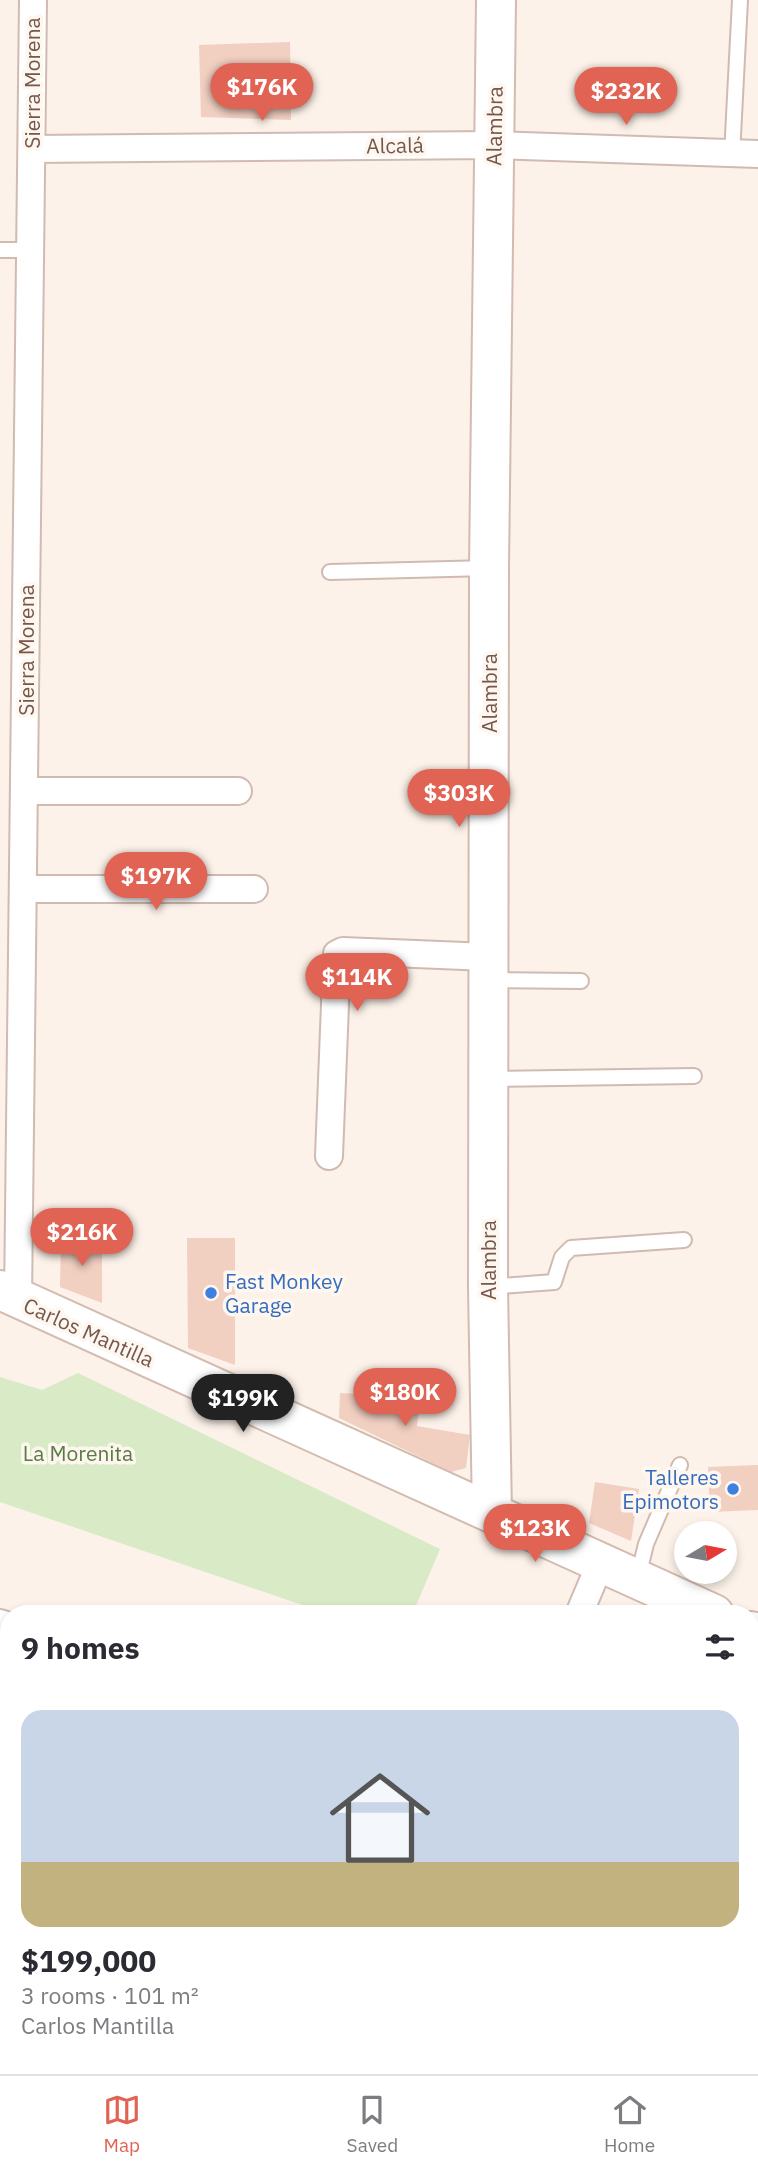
<!DOCTYPE html>
<html lang="en">
<head>
<meta charset="utf-8">
<style>
  :root { --surface:#fff; --page:#f7f7f7; --text:#2b2b33; --muted:#7c7c81; --line:#e1e1e2; --accent:#e16353 }
  body { margin:0; font-family:"IBM Plex Sans",sans-serif; background:var(--page); color:var(--text); height:100vh; display:flex; flex-direction:column; font-size:26px; white-space:nowrap }
  * { box-sizing:border-box; margin:0 }
  p { font-size:23px; color:var(--muted) }
  .icon { flex:none; width:38px; height:38px; fill:none; stroke:currentColor; stroke-width:2; stroke-linecap:round; stroke-linejoin:round }
  .map { position:relative; flex:1; overflow:hidden }
  .drawer { position:absolute; left:0px; top:1605px; width:760px; height:471px; display:flex; flex-direction:column; background:var(--surface); border-radius:28px 28px 0 0; box-shadow:0 4px 10px #0003 }
  .drawer>* { flex:none }
  .needle { width:46px; rotate:80deg }
  .buttons { position:absolute; left:674px; top:1521px; display:grid; gap:14px }
  .buttons a { display:grid; place-items:center; width:63px; height:63px; border-radius:50%; background:var(--surface); box-shadow:0 4px 10px #0003; font-size:35px }
  .price { position:absolute; translate:-50% -60px; padding:0 16px; border-radius:24px; background:var(--accent); color:#fff; font-size:23px; line-height:46px; filter:drop-shadow(0 2px 4px #0008) }
  .price::after { content:''; position:absolute; left:50%; top:42px; width:21px; height:16px; margin-left:-10px; background:inherit; clip-path:polygon(0 0,100% 0,50% 100%) }
  .price.selected { background:#222; color:#fff }
  ul { padding:0; list-style:none }
  li { display:grid; align-content:center; gap:14px; height:371px; padding:0 21px }
  li span { display:grid; place-items:center; height:217px; border-radius:21px; color:#555 }
  li>.icon { margin-inline-start:auto }
  span .icon { width:126px; height:126px; fill:#fffc; stroke-width:1 }
  li b { font-size:30px }
  h2 { display:flex; justify-content:space-between; align-items:center; height:84px; padding:0 21px; font-size:30px }
  .dock { display:flex; justify-content:space-around; align-items:center; height:98px; border-top:2px solid var(--line); background:var(--surface); font-size:19px; color:var(--muted) }
  .dock a { display:grid; justify-items:center; gap:4px }
  .dock .selected { color:var(--accent) }
  .map>svg:first-child { display:block }
  .residential { fill:#f3e4d7 }
  .green { fill:#d9eac7 }
  .building { fill:#f1cfc1 }
  .lines { fill:none; stroke-linecap:round; stroke-linejoin:round }
  .lane-casing { stroke:#d0bbb1; stroke-width:18 }
  .street-casing { stroke:#d0bbb1; stroke-width:30 }
  .secondary-casing { stroke:#d3bbaf; stroke-width:42 }
  .lane { stroke:#fff; stroke-width:14 }
  .street { stroke:#fff; stroke-width:26 }
  .secondary { stroke:#fff; stroke-width:38 }
  .shop-dot { fill:#3f7fe0; stroke:#fef7ef; stroke-width:2.5 }
  .labels { text-anchor:middle; dominant-baseline:central; stroke-width:7; stroke-linejoin:round; paint-order:stroke }
  .street-label { font-size:21px; fill:#76574d; stroke:#fef7ef }
  .shop-label { font-size:21px; fill:#366cbe; stroke:#fef7ef; text-anchor:start }
  .park-label { font-size:21px; fill:#5b7b45; stroke:#fef7ef }
</style>
</head>
<body>
<div class="map">
<svg width="758" height="2074" viewBox="0 0 758 2074">
  <rect width="100%" height="100%" fill="#fcf2e9"/>
  <path class="residential" d="M751,1683l7,3v283l-7,-6z"/>
  <path class="green" d="M78,1373l362,176 -27,64h-87l-326,-111v-125l42,13z"/>
  <path class="building" d="M290,42l1,78 -90,-3 -2,-72z
    M187,1238h48v127l-47,-17z
    M61,1240l41,1v62l-42,-16z
    M340,1393l81,4 -4,29 53,9 -4,33 -15,4 -112,-54z
    M758,1465v45l-48,2 -2,-45z
    M595,1482l44,7 -8,52 -42,-18z"/>
  <g class="lines">
    <g class="lane-casing">
      <path id="lane" d="M732,155l8,-155
        M0,250h29
        M330,572l159,-4
        M491,980l90,1
        M489,1079l205,-3
        M488,1287l66,-5 8,-25 9,-9 113,-8
        M638,1577l8,-33 34,-79
        M0,1773l9,3
        M0,2051l8,3"/>
    </g>
    <g class="street-casing">
      <path id="street" d="M32,149l461,-4 265,9
        M25,791h213
        M25,889h229
        M329,1156l8,-202 6,-3 145,6
        M18,1300l15,-1300
        M579,1614l22,-52
        M0,1623l9,3
        M751,1747l7,4
        M751,1926l7,3
        M692,2067l16,7
        M386,2074l3,-7"/>
    </g>
    <g class="secondary-casing">
      <path id="secondary" d="M0,1290l714,324
        M492,1513l-4,-226 1,-719 7,-568
        M751,1631l7,4"/>
    </g>
    <use href="#lane" class="lane"/>
    <use href="#street" class="street"/>
    <use href="#secondary" class="secondary"/>
  </g>
  <g class="shop-dot">
    <circle cx="211" cy="1293" r="7"/>
    <circle cx="733" cy="1489" r="7"/>
  </g>
  <g class="labels">
    <g class="street-label">
      <text transform="translate(32 83) rotate(-90)">Sierra Morena</text>
      <text transform="translate(494 126) rotate(-89)">Alambra</text>
      <text transform="translate(395 145) rotate(-1)">Alcalá</text>
      <text transform="translate(26 650) rotate(-90)">Sierra Morena</text>
      <text transform="translate(489 693) rotate(-90)">Alambra</text>
      <text transform="translate(488 1260) rotate(-90)">Alambra</text>
      <text transform="translate(89 1332) rotate(24)">Carlos Mantilla</text>
    </g>
    <g class="shop-label">
      <text x="225" y="1281">Fast Monkey<tspan x="225" dy="24">Garage</tspan></text>
      <text x="719" y="1477" text-anchor="end">Talleres<tspan x="719" dy="24">Epimotors</tspan></text>
    </g>
    <g class="park-label">
      <text x="78" y="1453">La Morenita</text>
    </g>
  </g>
</svg>
<div class="buttons">
<a><svg class="needle" viewBox="-14 -14 28 28"><path d="M0-13l5 13h-10z" fill="#e53935"/><path d="M0 13l5-13h-10z" fill="#7c7c81"/></svg></a>
</div>
<b class="price" style="left:262px;top:123px">$176K</b>
<b class="price" style="left:626px;top:127px">$232K</b>
<b class="price" style="left:459px;top:829px">$303K</b>
<b class="price" style="left:156px;top:912px">$197K</b>
<b class="price" style="left:357px;top:1013px">$114K</b>
<b class="price" style="left:82px;top:1268px">$216K</b>
<b class="price" style="left:405px;top:1428px">$180K</b>
<b class="price selected" style="left:243px;top:1434px">$199K</b>
<b class="price" style="left:535px;top:1564px">$123K</b>
<section class="drawer">
<h2>9 homes<svg class="icon" aria-label="filters" viewBox="0 0 24 24"><path d="M4 7h16M4 17h16"/><circle cx="9" cy="7" r="2"/><circle cx="15" cy="17" r="2"/></svg></h2>
<ul>
<li><span style="background:linear-gradient(#c9d6e8 70%,#c2b280 0)"><svg class="icon" aria-label="home" viewBox="0 0 24 24"><path d="M3 11l9-7 9 7M6 9v11h12V9"/></svg></span><div><b>$199,000</b><p>3 rooms · 101 m²</p><p>Carlos Mantilla</p></div></li>
</ul>
</section>
</div>
<nav class="dock">
<a class="selected"><svg class="icon" aria-label="map" viewBox="0 0 24 24"><path d="M3 6l6-2 6 2 6-2v14l-6 2-6-2-6 2zM9 4v14M15 6v14"/></svg>Map</a>
<a><svg class="icon" aria-label="saved" viewBox="0 0 24 24"><path d="M7 4h10v16l-5-4-5 4z"/></svg>Saved</a>
<a><svg class="icon" aria-label="home" viewBox="0 0 24 24"><path d="M3 11l9-7 9 7M6 9v11h12V9"/></svg>Home</a>
</nav>
</body>
</html>
